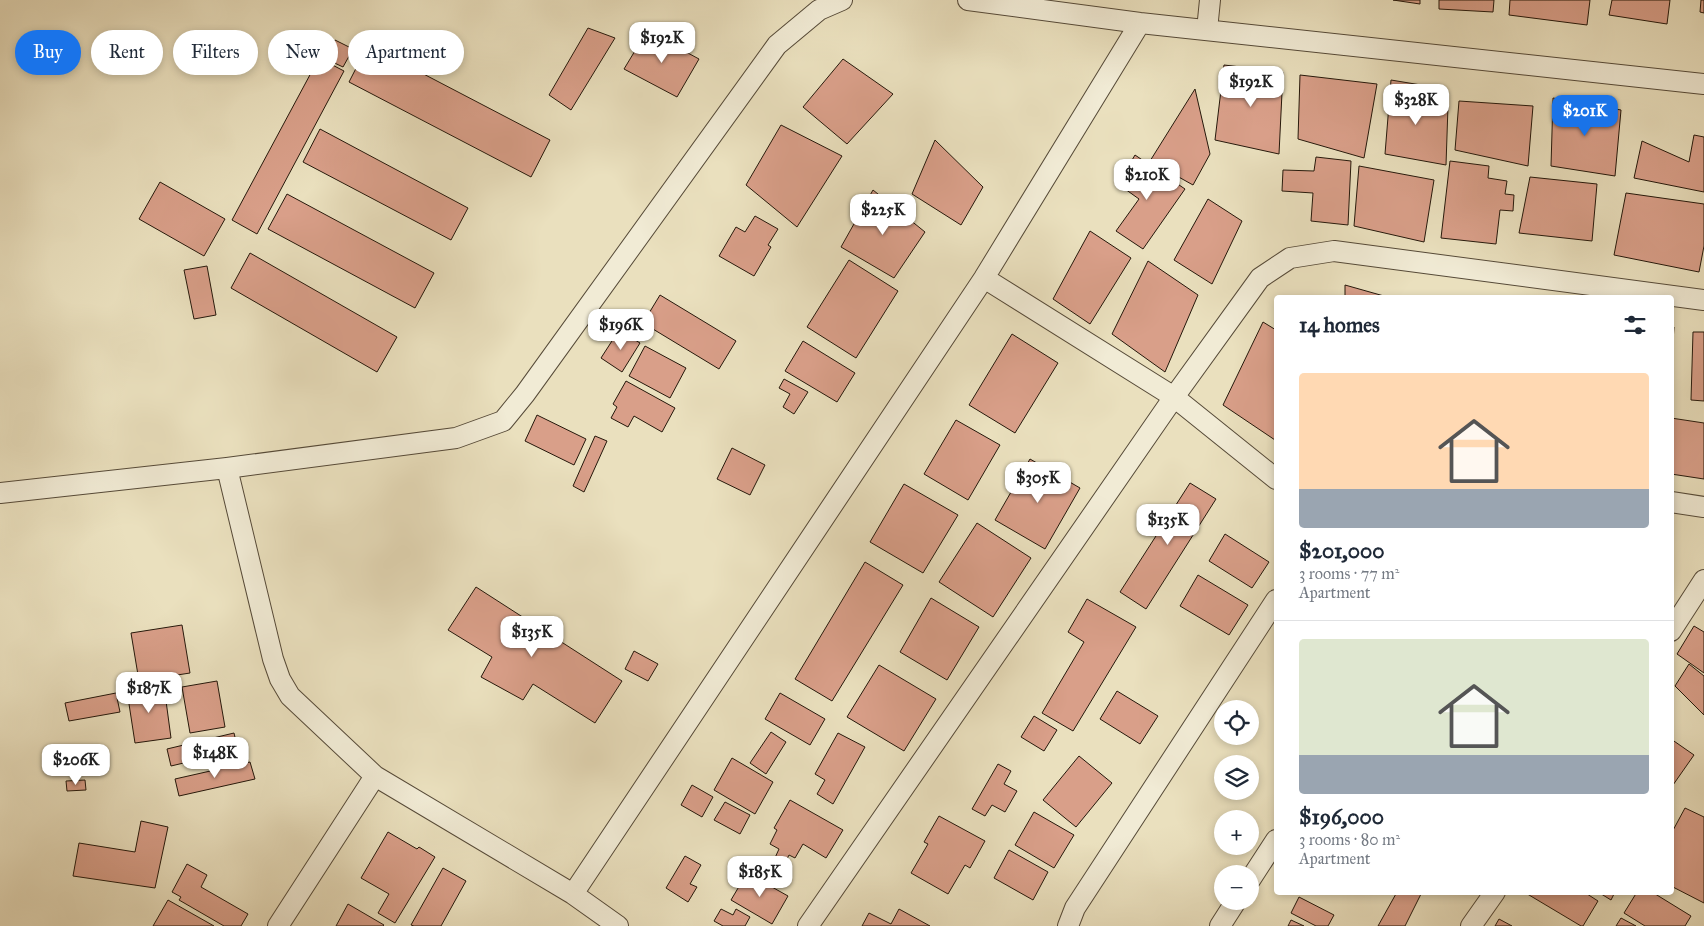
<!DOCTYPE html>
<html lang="en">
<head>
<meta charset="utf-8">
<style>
  :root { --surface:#fff; --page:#f6f6f7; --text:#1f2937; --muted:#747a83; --line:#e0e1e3; --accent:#1a73e8 }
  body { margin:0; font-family:"IM FELL Great Primer",serif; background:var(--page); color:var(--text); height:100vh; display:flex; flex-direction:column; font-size:19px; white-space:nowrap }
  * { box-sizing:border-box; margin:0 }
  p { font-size:16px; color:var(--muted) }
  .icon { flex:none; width:28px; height:28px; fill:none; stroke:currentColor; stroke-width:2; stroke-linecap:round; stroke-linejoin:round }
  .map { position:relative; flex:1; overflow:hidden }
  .details { position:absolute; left:1274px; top:295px; width:400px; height:600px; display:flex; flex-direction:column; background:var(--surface); border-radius:5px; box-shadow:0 2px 8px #0003 }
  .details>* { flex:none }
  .top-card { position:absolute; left:15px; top:30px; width:475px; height:45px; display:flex; gap:10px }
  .tools { position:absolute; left:1214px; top:700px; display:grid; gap:10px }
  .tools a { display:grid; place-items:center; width:45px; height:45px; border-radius:50%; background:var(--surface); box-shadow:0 2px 8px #0003; font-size:25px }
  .price { position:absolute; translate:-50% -42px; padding:0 11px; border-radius:10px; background:#fff; color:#222; font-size:16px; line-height:32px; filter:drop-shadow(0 1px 2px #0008) }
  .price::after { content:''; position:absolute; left:50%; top:30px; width:15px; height:11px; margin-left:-8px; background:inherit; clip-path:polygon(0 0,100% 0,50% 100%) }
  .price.current { background:var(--accent); color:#fff }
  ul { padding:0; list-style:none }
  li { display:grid; align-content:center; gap:10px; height:265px; padding:0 25px }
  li+li { border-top:1px solid var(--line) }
  li span { display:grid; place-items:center; height:155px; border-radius:5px; color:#555 }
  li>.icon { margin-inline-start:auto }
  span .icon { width:90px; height:90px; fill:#fffc; stroke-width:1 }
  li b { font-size:21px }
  h2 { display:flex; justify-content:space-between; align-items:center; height:60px; padding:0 25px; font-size:21px }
  .pill { padding:0 18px; border-radius:22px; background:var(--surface); box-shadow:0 2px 8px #0003; font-size:18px; line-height:45px }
  .pill.current { background:var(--accent); color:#fff }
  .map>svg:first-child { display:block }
  .building { fill:#d99f89; stroke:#25180b }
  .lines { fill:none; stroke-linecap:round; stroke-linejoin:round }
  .street-casing { stroke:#564a38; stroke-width:22 }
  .street { stroke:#f1ebd5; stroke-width:20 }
</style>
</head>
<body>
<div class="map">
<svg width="1704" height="926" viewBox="0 0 1704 926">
  <rect width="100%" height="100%" fill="#eae0be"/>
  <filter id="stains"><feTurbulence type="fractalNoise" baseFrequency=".004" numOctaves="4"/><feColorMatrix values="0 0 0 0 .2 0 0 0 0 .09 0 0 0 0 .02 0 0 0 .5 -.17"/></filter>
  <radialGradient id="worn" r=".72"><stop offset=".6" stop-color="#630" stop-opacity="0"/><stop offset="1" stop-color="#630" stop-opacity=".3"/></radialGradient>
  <path class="building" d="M1393,0h27v4z
    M1439,0h55l-1,12 -54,-3z
    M1510,0h80l-3,25 -78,-10z
    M1612,0h58l-3,24 -58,-9z
    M1701,0h3v13l-4,-1z
    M588,28l27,10 -44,72 -22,-15z
    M647,31l52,28 -22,38 -53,-28z
    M335,40l18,9 -10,18 -17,-8z
    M368,45l182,95 -19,37 -182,-95z
    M319,58l25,13 -87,163 -25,-14z
    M843,59l50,35 -46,50 -44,-37z
    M1224,65l59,7 -4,82 -64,-14z
    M1300,75l77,9 -13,74 -66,-19z
    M1391,80l30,5 2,18 25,3 -2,59 -61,-11z
    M1195,89l15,65 -17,31 -43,-24z
    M1553,98l68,12 -6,66 -64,-10z
    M1459,101l74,5 -5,60 -73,-16z
    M781,125l61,31 -45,71 -51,-42z
    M320,129l148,79 -17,32 -148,-78z
    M1694,135l10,2v55l-70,-14 8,-37 47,21z
    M935,140l48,47 -22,38 -49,-31z
    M1135,155l50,34 -42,60 -27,-18 23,-32 -21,-15z
    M1316,157l35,4 -3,64 -37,-4 2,-28 -31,-2 1,-21 31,1z
    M1450,161l39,5 -1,12 19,3 -2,13 9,1 -1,16 -13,-1 -4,34 -55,-6z
    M1359,166l75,14 -10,62 -70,-16z
    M1530,177l67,7 -5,57 -73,-8z
    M160,182l65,37 -21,37 -65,-37z
    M873,190l52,42 -31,46 -53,-31z
    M1626,193l78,11v42l-5,26 -85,-17z
    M287,194l147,79 -19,35 -147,-79z
    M1208,199l34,22 -30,63 -38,-24z
    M755,216l23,13 -10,16 3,2 -17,29 -35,-20 17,-29 9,5z
    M1090,231l41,27 -41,66 -37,-25z
    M250,253l147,84 -20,35 -146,-84z
    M849,260l49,31 -42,67 -49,-31z
    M1148,261l50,34 -33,77 -53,-38z
    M207,266l9,49 -22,4 -10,-49z
    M1345,285l46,13h-46z
    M660,295l76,46 -17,28 -76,-46z
    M1263,322l13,8v107l-1,3 -52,-35z
    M1671,326l3,1 -3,44z
    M619,330l21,13 -18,29 -21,-14z
    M1693,332h11v69l-13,-1z
    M1012,334l46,29 -43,70 -46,-28z
    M803,341l52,32 -18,29 -52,-31z
    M645,346l41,22 -16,30 -41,-22z
    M784,379l24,13 -14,22 -11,-7 7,-13 -11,-6z
    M626,381l49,27 -13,24 -28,-16 -6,11 -17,-9 6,-11 -4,-3z
    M537,415l49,24 -12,26 -49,-24z
    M1671,418l33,5v56l-33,-5z
    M956,420l44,25 -32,55 -44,-26z
    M595,436l12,5 -23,51 -11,-6z
    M732,448l33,17 -15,30 -33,-16z
    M1030,459l50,29 -35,61 -50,-29z
    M1190,483l26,16 -70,110 -26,-17z
    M904,484l54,31 -35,58 -53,-31z
    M977,523l54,35 -38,59 -54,-35z
    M1225,534l44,28 -17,26 -43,-27z
    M865,562l38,23 -71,116 -37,-22z
    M1198,575l50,30 -19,30 -49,-29z
    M476,587l146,94 -27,42 -62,-39 -10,16 -42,-23 11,-20 -44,-27z
    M931,598l48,29 -32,53 -47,-28z
    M1087,599l49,28 -63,104 -31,-18 42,-71 -16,-10z
    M182,625l8,48 -51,8 -8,-48z
    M1694,626l10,6v41l-27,-19z
    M634,651l24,13 -10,17 -23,-12z
    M1689,664l15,12v39l-29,-29z
    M879,665l57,34 -32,52 -57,-34z
    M217,681l8,46 -35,6 -8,-46z
    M164,686l7,52 -36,5 -8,-52z
    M1117,691l41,25 -18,28 -40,-25z
    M116,693l4,19 -51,9 -4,-18z
    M780,693l45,26 -15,26 -45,-26z
    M1034,716l23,14 -13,21 -23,-14z
    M771,732l15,10 -20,32 -16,-11z
    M234,733l4,17 -67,16 -4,-17z
    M838,733l27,14 -32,57 -16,-10 8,-14 -10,-6z
    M1671,739l23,16 -21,30 -2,-2z
    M1079,756l33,27 -36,44 -33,-27z
    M732,758l41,24 -18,32 -41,-24z
    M250,762l5,17 -76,17 -4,-17z
    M998,764l13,7 -7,13 13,7 -12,21 -13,-7 -7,11 -13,-7z
    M85,780l1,10 -19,1 -1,-10z
    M692,785l21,12 -11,20 -21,-12z
    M790,800l53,30 -17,28 -23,-14 -8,14 -6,-3 -5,10 -10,-5 5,-11 -9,-5 7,-14 -3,-2z
    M725,802l25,13 -10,19 -26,-14z
    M1685,808l19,9v86l-33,-17v-52z
    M1034,812l40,23 -20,33 -39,-23z
    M939,816l46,25 -15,27 -5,-3 -17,29 -37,-21 17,-29 -4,-2z
    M141,821l27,6 -13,61 -82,-12 6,-33 56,9z
    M388,832l29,17 2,-2 16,10 -40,66 -17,-10 11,-19 -28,-16z
    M1009,850l39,22 -15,28 -39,-22z
    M685,856l16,9 -11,19 7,3 -9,15 -22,-14z
    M187,864l20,11 -6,12 47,27 -7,12h-17l-45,-26 2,-3 -9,-5z
    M443,868l23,13 -25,45h-27l-3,-1z
    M747,873l41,23 -16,28 -41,-24z
    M1397,892h25l-17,34h-27z
    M1524,892h60l14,9 -15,25h-2z
    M1598,892h17l-4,8z
    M1637,892h15l39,24 -6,10h-40l-21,-13z
    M1299,897l35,18 -6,11h-12l-25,-13z
    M168,900l46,26h-61z
    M348,904l36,21 -1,1h-47z
    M721,909l12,6 3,-6 14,8 -5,9h-22l-9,-5z
    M899,909l31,17h-68l7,-13 22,11z
    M1621,918l15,8h-20z
    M1499,919l13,7h-17z
    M1291,920l13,6h-16z"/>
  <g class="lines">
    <g class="street-casing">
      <path id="street" d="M968,0l172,23 564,61
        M1207,30l3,-30
        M984,278l190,119 102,82
        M227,468l46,191 7,20 10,17 85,80 198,118 45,32
        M0,493l227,-25 229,-30 47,-17 22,-27 252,-349 42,-35 23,-10
        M1671,502l33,5
        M1671,631l33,-51
        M1250,880l26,-40
        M573,894l411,-616 156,-255
        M278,926l97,-150
        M808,926l366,-529 86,-119 30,-20 44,-7 370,49
        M1068,926l7,-18 201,-308
        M1220,926l16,-25
        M1471,926l24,-34"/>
    </g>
    <use href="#street" class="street"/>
  </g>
  <rect width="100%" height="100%" filter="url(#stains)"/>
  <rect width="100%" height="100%" fill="url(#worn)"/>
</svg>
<div class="tools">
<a><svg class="icon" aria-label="locate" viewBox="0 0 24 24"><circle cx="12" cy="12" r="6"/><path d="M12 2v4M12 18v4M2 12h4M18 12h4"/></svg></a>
<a><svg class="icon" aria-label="layers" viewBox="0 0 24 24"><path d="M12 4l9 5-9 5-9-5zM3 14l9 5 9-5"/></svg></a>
<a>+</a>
<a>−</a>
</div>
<b class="price" style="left:662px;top:64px">$192K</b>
<b class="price" style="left:1251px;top:108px">$192K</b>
<b class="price" style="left:1416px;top:126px">$328K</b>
<b class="price current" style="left:1585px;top:137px">$201K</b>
<b class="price" style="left:1147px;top:201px">$210K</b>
<b class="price" style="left:883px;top:236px">$225K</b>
<b class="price" style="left:621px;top:351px">$196K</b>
<b class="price" style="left:1038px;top:504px">$305K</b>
<b class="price" style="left:1168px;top:546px">$135K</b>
<b class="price" style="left:532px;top:658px">$135K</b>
<b class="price" style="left:149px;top:714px">$187K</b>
<b class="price" style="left:215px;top:779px">$148K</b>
<b class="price" style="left:76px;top:786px">$206K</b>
<b class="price" style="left:760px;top:898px">$185K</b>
<div class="top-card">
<a class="pill current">Buy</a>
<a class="pill">Rent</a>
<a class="pill">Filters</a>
<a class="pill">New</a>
<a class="pill">Apartment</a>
</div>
<section class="details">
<h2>14 homes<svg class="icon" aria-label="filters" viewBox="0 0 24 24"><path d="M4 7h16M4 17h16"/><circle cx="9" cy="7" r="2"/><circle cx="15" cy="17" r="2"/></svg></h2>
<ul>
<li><span style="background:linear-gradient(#ffd9b3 75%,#9aa5b1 0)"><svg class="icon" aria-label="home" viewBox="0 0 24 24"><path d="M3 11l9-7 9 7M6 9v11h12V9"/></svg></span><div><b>$201,000</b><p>3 rooms · 77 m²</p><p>Apartment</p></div></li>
<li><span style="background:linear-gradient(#dfe7d0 75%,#9aa5b1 0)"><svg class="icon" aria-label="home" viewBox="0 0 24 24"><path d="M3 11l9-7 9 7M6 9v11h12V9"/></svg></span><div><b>$196,000</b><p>3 rooms · 80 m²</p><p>Apartment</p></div></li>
</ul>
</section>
</div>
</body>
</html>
